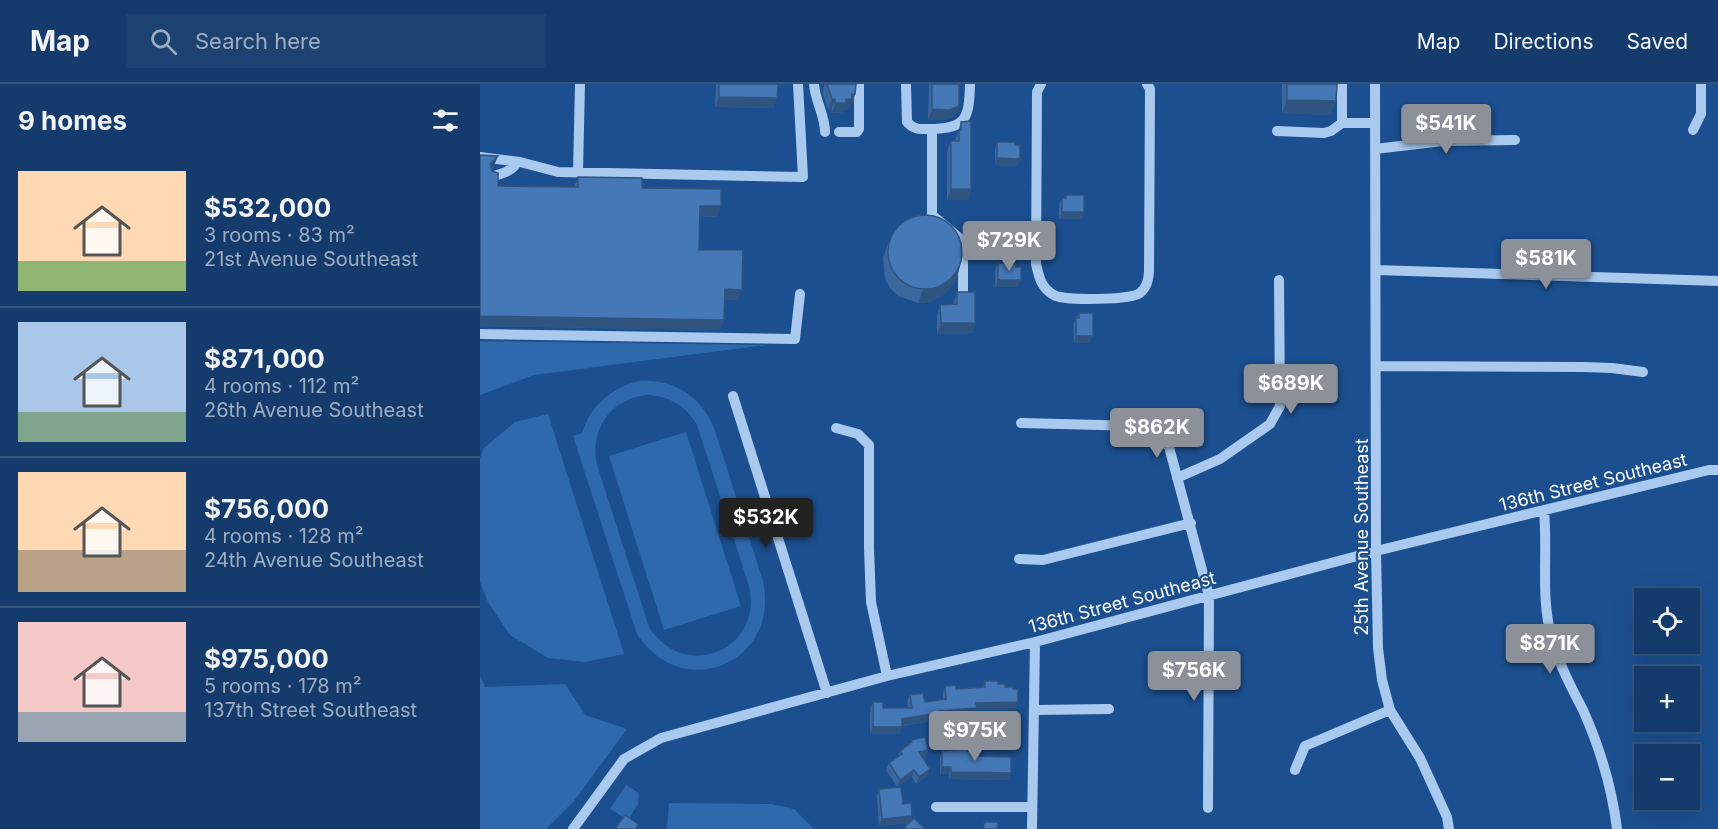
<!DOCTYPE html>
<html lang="en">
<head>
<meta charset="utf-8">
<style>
  :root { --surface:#143b6b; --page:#1d4271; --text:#f1f3f6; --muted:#9dadc1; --line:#33557e; --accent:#8c9099 }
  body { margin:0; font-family:Inter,sans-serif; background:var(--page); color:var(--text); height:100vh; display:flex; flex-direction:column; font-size:22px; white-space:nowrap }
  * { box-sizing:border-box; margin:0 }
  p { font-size:20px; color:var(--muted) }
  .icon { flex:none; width:33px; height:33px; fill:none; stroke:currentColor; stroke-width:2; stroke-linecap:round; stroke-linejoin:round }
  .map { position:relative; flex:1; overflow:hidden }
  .side { display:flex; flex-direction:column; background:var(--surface); width:480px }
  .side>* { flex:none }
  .buttons { position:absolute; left:1154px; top:504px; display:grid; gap:12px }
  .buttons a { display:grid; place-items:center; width:66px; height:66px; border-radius:0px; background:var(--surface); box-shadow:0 6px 24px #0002,0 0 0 2px var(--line); font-size:30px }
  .price { position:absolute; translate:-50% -51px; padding:0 14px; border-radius:6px; background:var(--accent); color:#fff; font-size:20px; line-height:39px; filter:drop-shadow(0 2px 3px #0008) }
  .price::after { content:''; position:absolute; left:50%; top:36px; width:18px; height:14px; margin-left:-9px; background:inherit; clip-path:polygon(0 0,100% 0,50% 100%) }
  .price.selected { background:#222; color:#fff }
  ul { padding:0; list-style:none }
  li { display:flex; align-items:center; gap:18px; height:150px; padding:0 18px }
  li+li { border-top:2px solid var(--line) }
  li span { display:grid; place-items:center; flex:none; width:168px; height:120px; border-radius:0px; color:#555 }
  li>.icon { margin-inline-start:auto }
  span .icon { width:72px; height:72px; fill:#fffc; stroke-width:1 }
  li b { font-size:26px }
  h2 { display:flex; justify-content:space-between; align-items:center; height:72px; padding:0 18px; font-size:26px }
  header { display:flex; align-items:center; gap:36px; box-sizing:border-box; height:84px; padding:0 30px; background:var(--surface); border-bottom:2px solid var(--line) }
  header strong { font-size:28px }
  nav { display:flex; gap:33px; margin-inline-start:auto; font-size:21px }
  .search { width:420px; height:54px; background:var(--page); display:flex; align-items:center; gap:15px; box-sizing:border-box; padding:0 21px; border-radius:0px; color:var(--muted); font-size:22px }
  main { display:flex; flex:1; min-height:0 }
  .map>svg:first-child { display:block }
  .green { fill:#2e69ad; fill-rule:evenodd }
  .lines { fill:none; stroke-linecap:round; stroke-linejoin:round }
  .minor { stroke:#a9c9ee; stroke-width:10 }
  .wall { fill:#3a679d }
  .shaded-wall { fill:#305480 }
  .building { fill:#4478b7; stroke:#305480; stroke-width:1.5 }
  .labels { text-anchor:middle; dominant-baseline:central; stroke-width:4.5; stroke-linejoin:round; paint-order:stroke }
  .street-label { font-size:18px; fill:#fff; stroke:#1b4f8f }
</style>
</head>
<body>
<header>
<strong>Map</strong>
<div class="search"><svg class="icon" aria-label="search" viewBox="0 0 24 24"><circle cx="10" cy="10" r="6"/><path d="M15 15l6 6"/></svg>Search here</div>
<nav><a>Map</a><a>Directions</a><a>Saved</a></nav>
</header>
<main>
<section class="side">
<h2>9 homes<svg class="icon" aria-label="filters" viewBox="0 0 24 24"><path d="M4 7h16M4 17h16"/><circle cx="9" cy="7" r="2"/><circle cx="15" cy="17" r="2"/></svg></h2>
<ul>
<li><span style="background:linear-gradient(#ffd9b3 75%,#8fb573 0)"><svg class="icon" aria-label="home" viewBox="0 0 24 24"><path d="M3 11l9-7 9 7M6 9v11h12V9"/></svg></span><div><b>$532,000</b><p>3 rooms · 83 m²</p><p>21st Avenue Southeast</p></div></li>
<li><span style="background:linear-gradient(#a9c7e8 75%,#7fa58c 0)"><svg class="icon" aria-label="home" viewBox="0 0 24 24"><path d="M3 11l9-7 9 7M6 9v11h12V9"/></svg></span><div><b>$871,000</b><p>4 rooms · 112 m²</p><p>26th Avenue Southeast</p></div></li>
<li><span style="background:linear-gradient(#ffd9b3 65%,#b9a48a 0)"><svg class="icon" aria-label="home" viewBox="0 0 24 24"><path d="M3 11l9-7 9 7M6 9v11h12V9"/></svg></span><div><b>$756,000</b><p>4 rooms · 128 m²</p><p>24th Avenue Southeast</p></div></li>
<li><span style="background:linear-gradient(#f6c9c9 75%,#9aa5b1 0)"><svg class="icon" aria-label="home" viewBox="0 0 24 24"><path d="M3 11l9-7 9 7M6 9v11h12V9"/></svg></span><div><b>$975,000</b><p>5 rooms · 178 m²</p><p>137th Street Southeast</p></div></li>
</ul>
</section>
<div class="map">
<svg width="1238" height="745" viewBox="0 0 1238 745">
  <rect width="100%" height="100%" fill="#1b4f8f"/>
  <path class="green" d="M0,257l286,4 -232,30 -54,20z
    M159,297c35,-2 62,15 75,47l49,153c18,82 -81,123 -126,53l-64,-198 9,-3c9,-28 29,-45 57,-52zM169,311c22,2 37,11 48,30l52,161c15,64 -64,97 -100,41l-52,-162c-8,-36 15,-68 52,-70z
    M68,330l76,240 -39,8 -37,-4 -38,-23 -22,-33 -8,-20v-124l4,-10 31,-26z
    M206,348l55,174 -77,24 -55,-174z
    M0,591l5,12 80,-3 20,31 42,14 -53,72 -28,28h-66z
    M146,701l13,8 -1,11 -10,16 -18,-11z
    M189,719l103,1 22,5 20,20h-147z"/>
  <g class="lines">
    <path class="minor" d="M334,0c1,17 11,31 11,48
      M426,0l1,38c7,8 13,7 22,7 38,0 40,-11 41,-45
      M561,0l-4,8 -1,172c3,13 5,24 18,31 9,6 78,5 86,-2 7,-6 8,-12 9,-21l1,-183 -3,-5
      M862,0v39
      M895,0l1,467 2,97 4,32 8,30 30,48 27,59 2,12
      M452,45v86l31,26v55
      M1213,46l8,-16v-30
      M797,47l47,2 7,-2 11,-8h33
      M359,48h18l2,-3v-45
      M895,65l68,-8 72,-1
      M0,73l40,5 38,10 245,5 -5,-93
      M98,88l2,-88
      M14,92c10,-3 18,-5 23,-14
      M896,186l342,11
      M0,250l315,5 5,-45
      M896,282l207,1 29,1 31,4
      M253,312l94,297
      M541,339l118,3 18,9 12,12 40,149 -1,212
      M356,344l22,6 11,11v103l2,54 16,74
      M697,394l43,-19 50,-35 10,-18 -1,-126
      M1064,427c4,42 -4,87 8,128 7,25 19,48 31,71 17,38 29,78 34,119
      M539,475l24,1 148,-37
      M554,626l75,-1
      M815,686l10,-24 85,-36
      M456,723h96
      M93,745l51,-70 37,-21 226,-62 148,-34 341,-91 333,-81h9
      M552,745l3,-187"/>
  </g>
  <path class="wall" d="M236,0h62l-4,24 -59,-1z
    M344,0h32l-1,10 -3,10h-2l-2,5 -5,1 -1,3h-10l-1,-3h-3l-5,-16z
    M449,0h30v22l-4,10 -9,4h-18z
    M802,0h55l-6,31 -49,-2z
    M481,38l10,67 -3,11h-21v-49l4,-10h4z
    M517,58l21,24 -23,-1v-16z
    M0,71l14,11 -2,3 6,17 76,1 4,-10 64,11 75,29 -17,-1 -1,34 39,50h-13l-5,30 -240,-4z
    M586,111l16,24h-23v-14l3,-7h3z
    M408,160l72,22 -4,14 -10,13 -17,9 -11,1 -20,-7 -8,-8 -5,-9 -2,-21z
    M518,179l20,24h-23v-17z
    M477,208l18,31 -3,10 -35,1v-19l3,-10h13z
    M599,229l11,30h-16l-1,-18z
    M505,597l13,3 7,3 11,22 -40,1 -2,5 -36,3 -1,2 -35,6 -3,8h-29v-25l3,-7 10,6h25l-1,-6 3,-7 15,7 18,-3v-6l2,-7 11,3 27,-2z
    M431,656l15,17 -4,1 6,18 -12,8 -4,-7 -15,10 -11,-17 3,-7 8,-5 3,-7 10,-7z
    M462,667h26l40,29 -59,-1v-5h-9v-16z
    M399,705l24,15 9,12 -3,7 -30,3 -2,-30z"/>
  <path class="shaded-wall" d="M372,10h3l-3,10h-2l-2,5 -5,1 -1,3h-10l3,-10 11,-4z
    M239,13l58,1 -3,10 -59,-1z
    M352,15h3l-4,11h-3z
    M807,16l49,1 -5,14 -49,-2z
    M479,22l-4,10 -9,4h-18l4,-11z
    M18,72l-4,10 -7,9 3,-11z
    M517,74l23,1 -2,7 -23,-1z
    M471,105h20l-3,11h-21z
    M220,122h21l-4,11 -21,-1z
    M582,128h22l-2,7h-23z
    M480,182l-4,14 -10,13 -17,9 -11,1 5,-13z
    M518,196h23l-3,7h-23z
    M245,205l17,1 -4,10h-17z
    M0,232l244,4 -4,10 -240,-4z
    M461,239h34l-3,10 -35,1z
    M596,252h17l-3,7h-16z
    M538,618l-2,7 -40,1 -2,5 -36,3 -1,2 -38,6 3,-7 74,-16z
    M393,643h29l-3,7h-29z
    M448,666l-2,7 -10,2 3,-7z
    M462,683h9l-2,7h-9z
    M450,685l-2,7 -12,8 3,-7z
    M434,686l-2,7 -15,10 3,-7z
    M471,688l60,1 -3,7 -59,-1z
    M432,732l-3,7 -30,3 3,-7z"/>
  <path class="building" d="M239,0h59l-1,14 -58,-1z
    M347,0h29l-1,10h-3v5h-6v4h-11v-4h-3z
    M452,0h27v22l-9,4 -18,-1z
    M807,0h50l-1,17 -49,-1z
    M491,37v68h-20v-48h8v-11h2v-8z
    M517,58h18v3h5v14l-23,-1z
    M0,71l18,1 -8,8 2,7 6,2v13l80,1v-10l64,1v10l79,1v17h-21l-1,44h44l-1,40 -17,-1 -1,31 -244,-4z
    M586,111h18v17h-22v-14h4z
    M408 168a37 37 0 1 1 74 0a37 37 0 1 1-74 0Z
    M518,179l18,1v3h5v13h-23z
    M477,208h18v31h-34l-1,-18 17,-1z
    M599,229h14v23h-17v-18h3z
    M505,597h13v3h7v3h8v2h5v13l-42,1 1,5 -38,3v2l-37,6v8h-29v-25h10v6h29l-2,-13 13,-2 2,9 21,-3 -1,-13 11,-1v4l29,-2z
    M445,653l3,13 -9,2 11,17 -11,8 -5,-7 -14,10 -11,-17 13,-9 -2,-3 12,-9 -1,-2z
    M488,664v3h6v5l37,1v16l-60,-1v-5h-9v-16z
    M421,703l2,17 8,-1 1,13 -30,3 -3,-30z
    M145,731l13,9 -2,5h-21z
    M434,734l11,11h-22z
    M504,738h14l-1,7h-13z"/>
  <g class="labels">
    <g class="street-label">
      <text transform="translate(1113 398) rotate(-14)">136th Street Southeast</text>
      <text transform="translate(881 453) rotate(-90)">25th Avenue Southeast</text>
      <text transform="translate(642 518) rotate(-15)">136th Street Southeast</text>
    </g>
  </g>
</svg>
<div class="buttons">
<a><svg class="icon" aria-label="locate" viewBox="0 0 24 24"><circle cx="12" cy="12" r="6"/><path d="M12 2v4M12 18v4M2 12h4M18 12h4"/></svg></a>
<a>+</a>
<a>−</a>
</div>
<b class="price" style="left:966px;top:71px">$541K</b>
<b class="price" style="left:529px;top:188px">$729K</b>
<b class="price" style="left:1066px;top:206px">$581K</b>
<b class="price" style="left:811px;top:331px">$689K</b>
<b class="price" style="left:677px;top:375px">$862K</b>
<b class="price selected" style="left:286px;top:465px">$532K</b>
<b class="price" style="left:1070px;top:591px">$871K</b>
<b class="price" style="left:714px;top:618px">$756K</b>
<b class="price" style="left:495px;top:678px">$975K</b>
</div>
</main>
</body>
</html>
